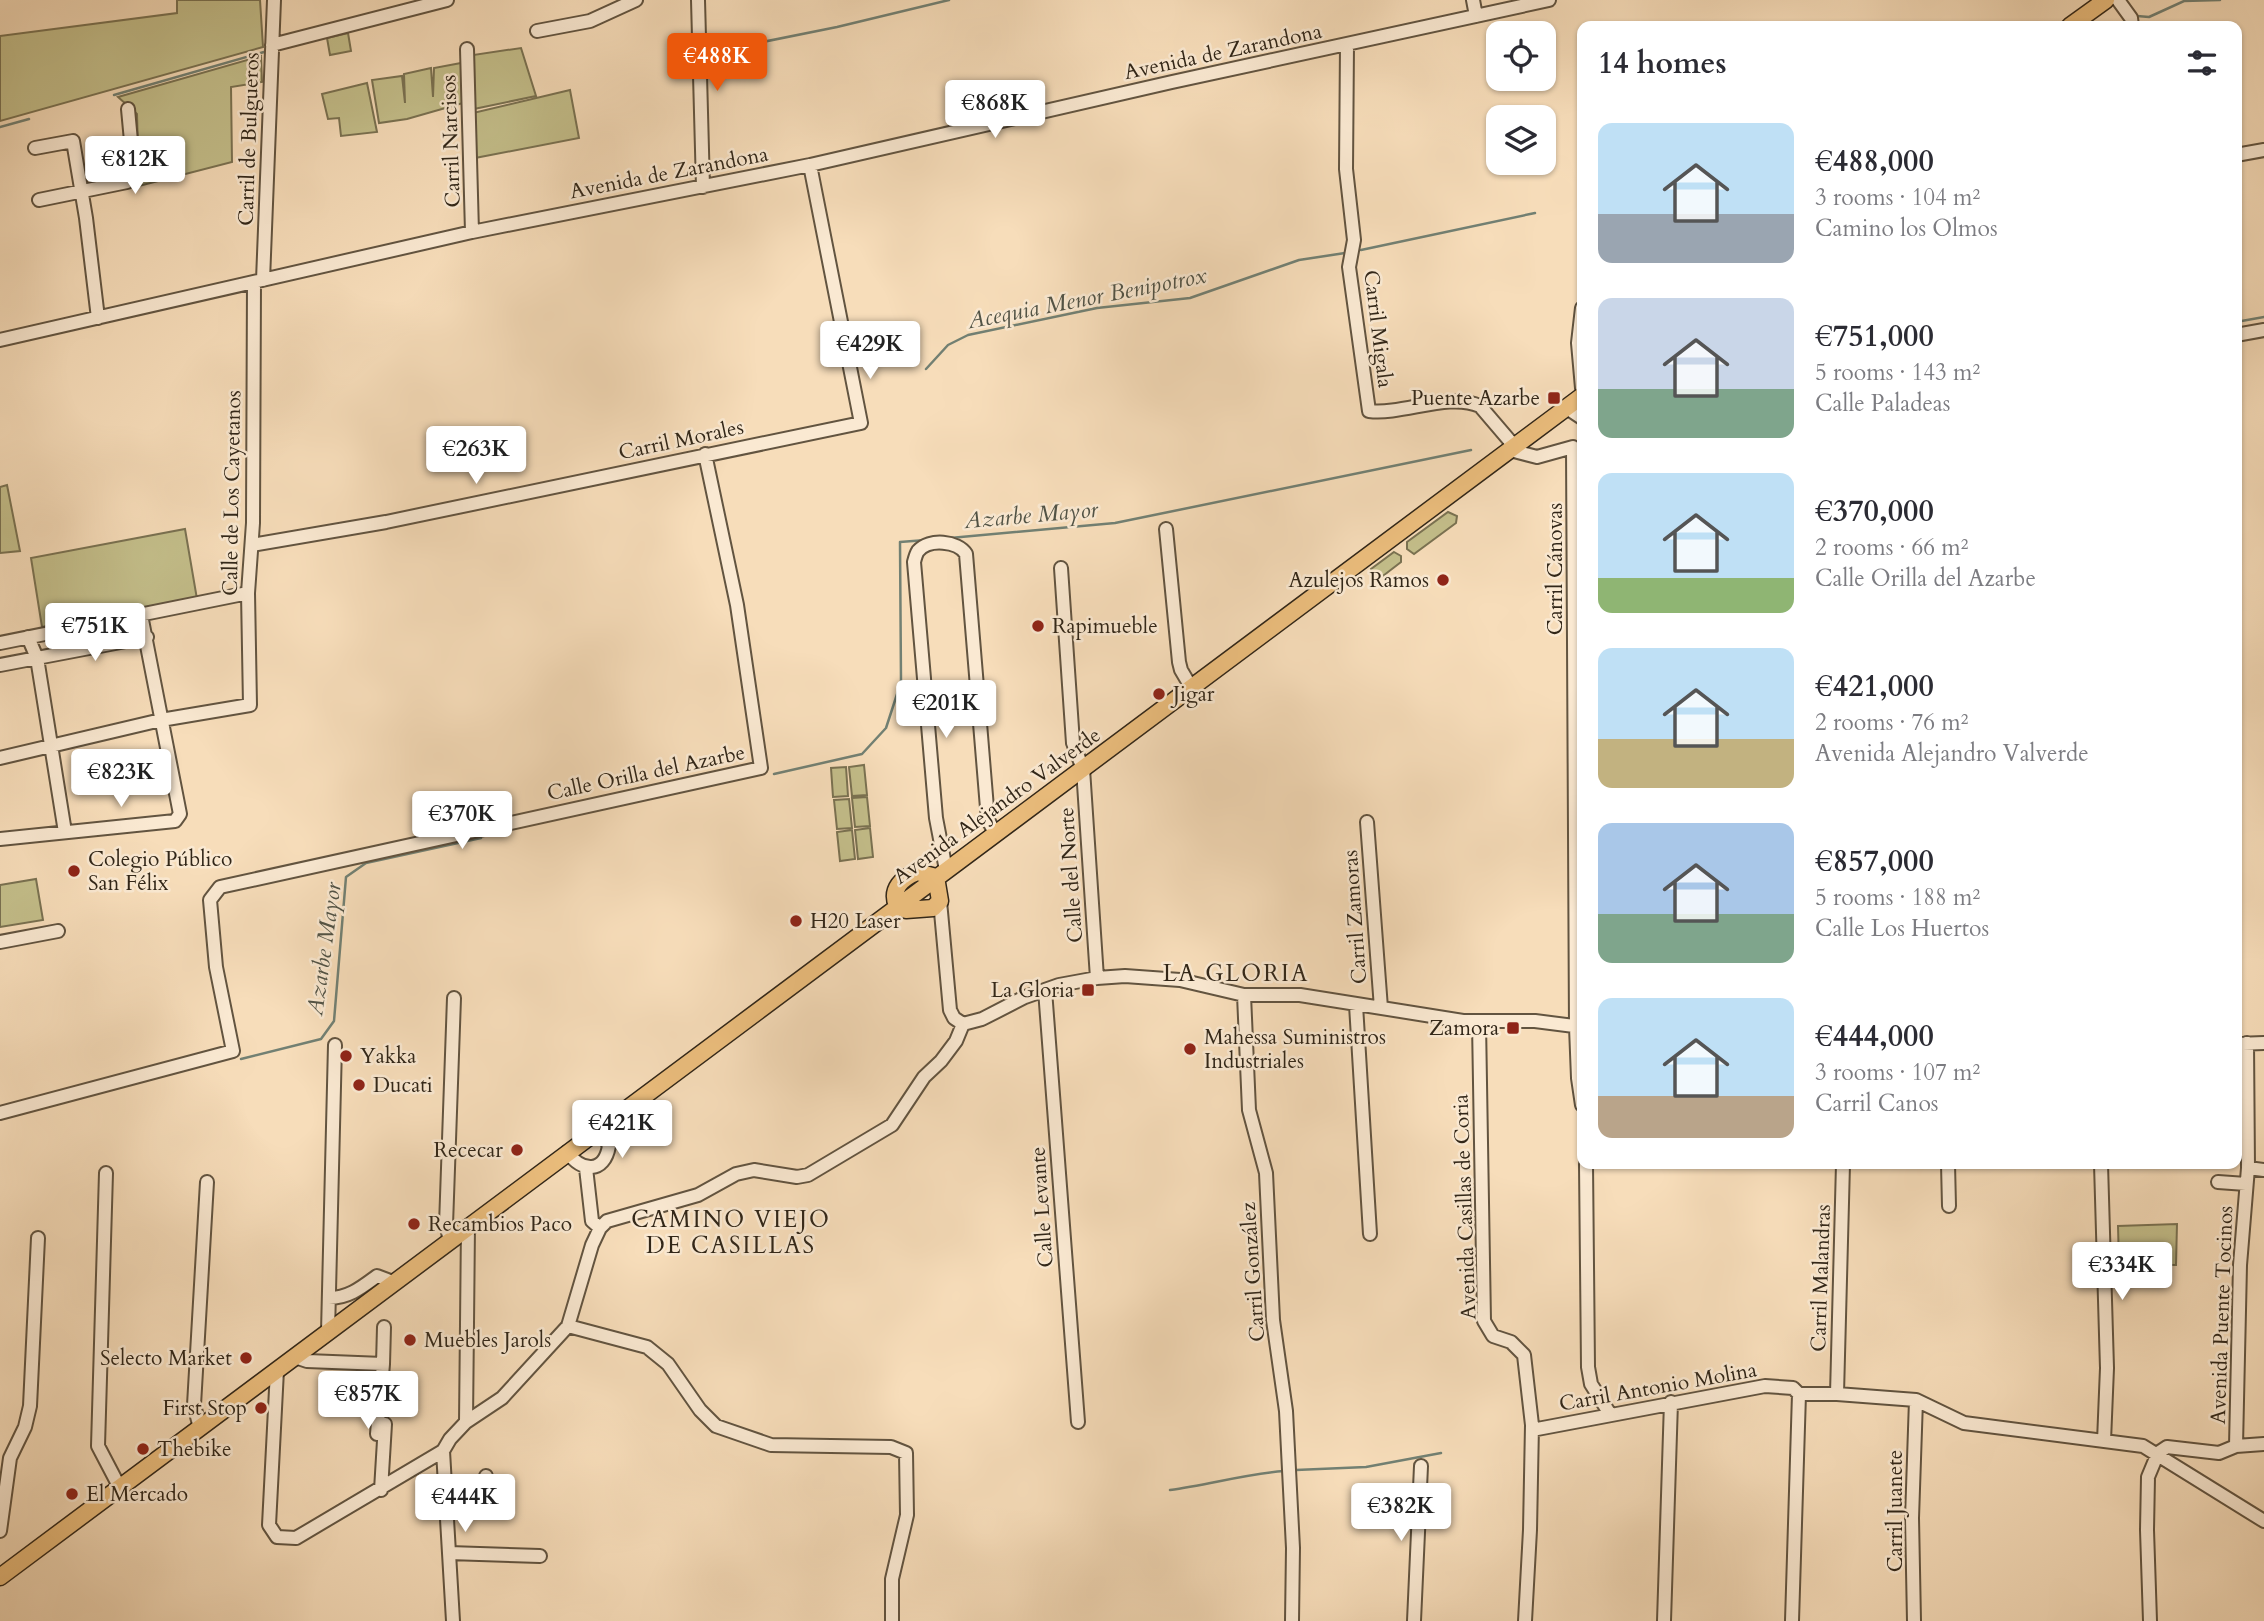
<!DOCTYPE html>
<html lang="en">
<head>
<meta charset="utf-8">
<style>
  :root { --surface:#fff; --page:#f2f2f3; --text:#2b2b33; --muted:#7c7c81; --accent:#ea580c }
  body { margin:0; font-family:Cardo,serif; background:var(--page); color:var(--text); height:100vh; display:flex; flex-direction:column; font-size:26px; white-space:nowrap }
  * { box-sizing:border-box; margin:0 }
  p { font-size:23px; color:var(--muted) }
  .icon { flex:none; width:38px; height:38px; fill:none; stroke:currentColor; stroke-width:2; stroke-linecap:round; stroke-linejoin:round }
  .map { position:relative; flex:1; overflow:hidden }
  .panel { position:absolute; left:1577px; top:21px; width:665px; height:1148px; display:flex; flex-direction:column; background:var(--surface); border-radius:14px; box-shadow:0 2px 5px #0004 }
  .panel>* { flex:none }
  .tools { position:absolute; left:1486px; top:21px; display:grid; gap:14px }
  .tools a { display:grid; place-items:center; width:70px; height:70px; border-radius:14px; background:var(--surface); box-shadow:0 2px 5px #0004; font-size:35px }
  .price { position:absolute; translate:-50% -60px; padding:0 16px; border-radius:7px; background:#fff; color:#222; font-size:23px; line-height:46px; filter:drop-shadow(0 2px 4px #0008) }
  .price::after { content:''; position:absolute; left:50%; top:42px; width:21px; height:16px; margin-left:-10px; background:inherit; clip-path:polygon(0 0,100% 0,50% 100%) }
  .price.current { background:var(--accent); color:#fff }
  ul { padding:0; list-style:none }
  li { display:flex; align-items:center; gap:21px; height:175px; padding:0 21px }
  li span { display:grid; place-items:center; flex:none; width:196px; height:140px; border-radius:14px; color:#555 }
  li>.icon { margin-inline-start:auto }
  span .icon { width:84px; height:84px; fill:#fffc; stroke-width:1 }
  li b { font-size:30px }
  h2 { display:flex; justify-content:space-between; align-items:center; height:84px; padding:0 21px; font-size:30px }
  .map>svg:first-child { display:block }
  .green { fill:#c4bf8b; stroke:#7a7252; stroke-width:2 }
  .lines { fill:none; stroke-linecap:round; stroke-linejoin:round }
  .stream { stroke:#728073; stroke-width:2.5 }
  .minor-casing { stroke:#625440; stroke-width:16 }
  .major-casing { stroke:#312618; stroke-width:19 }
  .minor { stroke:#fae9d2; stroke-width:12 }
  .major { stroke:#ecbe7d; stroke-width:16 }
  .poi-dot { fill:#8f2418; stroke:#fae9d2; stroke-width:2.5 }
  .labels { text-anchor:middle; dominant-baseline:central; stroke-width:5; stroke-linejoin:round; paint-order:stroke }
  .street-label { font-size:21px; fill:#312618; stroke:#fae9d2 }
  .poi-label { font-size:21px; fill:#312618; stroke:#fae9d2; text-anchor:start }
  .water-label { font-size:23px; font-style:italic; fill:#515346; stroke:#fae9d2 }
  .neighbourhood-label { font-size:23px; letter-spacing:2px; fill:#312618; stroke:#fae9d2 }
</style>
</head>
<body>
<div class="map">
<svg width="2264" height="1621" viewBox="0 0 2264 1621">
  <rect width="100%" height="100%" fill="#f7ddba"/>
  <filter id="stains"><feTurbulence type="fractalNoise" baseFrequency=".00286" numOctaves="4"/><feColorMatrix values="0 0 0 0 .2 0 0 0 0 .09 0 0 0 0 .02 0 0 0 .5 -.17"/></filter>
  <radialGradient id="worn" r=".72"><stop offset=".6" stop-color="#630" stop-opacity="0"/><stop offset="1" stop-color="#630" stop-opacity=".3"/></radialGradient>
  <path class="green" d="M177,0h83l3,47 -263,74v-85l177,-23z
    M348,33l3,18 -21,4 -3,-17z
    M521,48l15,48 -62,13 -1,-54z
    M261,56l1,26 -31,5 1,75 -93,24 -2,-72 -19,-17z
    M461,63l2,40 -56,16 -28,4 -7,-43 30,-4 3,27 -1,-29 27,-6 2,29 1,-29z
    M367,83l10,49 -36,4 -2,-18 -11,1 -6,-25z
    M570,90l9,48 -104,20 -2,-45z
    M7,485l13,66 -20,2v-66z
    M1448,512l9,4 -1,7 -42,31 -7,-5v-7z
    M185,529l12,70 -155,28 -11,-69z
    M1394,552l7,4v6l-22,17 -8,-2v-8z
    M864,765l3,30 -15,1 -3,-29z
    M846,767l2,29 -15,1 -2,-29z
    M867,797l3,29 -15,1 -3,-29z
    M849,799l3,29 -15,1 -3,-29z
    M870,828l3,29 -15,2 -3,-29z
    M852,830l3,29 -15,2 -3,-29z
    M36,879l7,41 -43,7v-42z
    M2177,1224l-1,41 -57,-1 -1,-38z"/>
  <g class="lines">
    <path class="stream" d="M2137,16l12,1 35,-16 36,-1
      M713,52l124,-25 112,-27
      M114,95l150,-43
      M0,127l29,-8
      M1361,250l174,-37
      M2236,322l28,-5
      M926,369l22,-24 20,-10 129,-27 93,-10 109,-38 46,-7
      M950,538l165,-15 356,-73
      M774,774l88,-20 24,-26 15,-46 -1,-140 26,-2
      M241,1059l80,-20 13,-18 12,-144 20,-14 115,-25
      M1296,1470l70,-3 75,-14
      M1170,1490c38,-5 75,-16 114,-19"/>
    <g class="minor-casing">
      <path id="minor" d="M698,0l5,187
        M1473,0l3,16
        M2118,0l13,18 1,8
        M537,31l53,-10 46,-21
        M272,45l175,-45
        M1347,45l-1,124 8,71 -5,27 20,144c35,4 79,-19 111,-5l35,41
        M467,49l5,183
        M35,148l38,-7 13,77 12,100
        M2236,155l28,-5
        M39,200l88,-18 7,-9 -6,-64
        M263,280l11,-280
        M1582,308l-4,35 4,45
        M2236,335l28,-5
        M0,340l472,-108 338,-67 362,-83 377,-82
        M1567,408l15,10
        M1510,450l27,7 36,-10 3,580 2,51 4,27
        M1166,529l13,133 2,8 10,17
        M252,545l134,-23 475,-99 -51,-258
        M1061,568l12,175 10,26 14,209
        M28,637l9,21 28,174
        M0,643l248,-50
        M0,665l147,-28
        M0,758l161,-38 89,-15 -2,-112 5,-70 1,-241
        M1367,822l14,186
        M0,839l175,-18 5,-7 -39,-199
        M946,870l-10,-52 -22,-256c1,-4 2,-8 4,-11 11,-13 40,-10 48,3l22,266 7,13
        M940,901l10,109 4,8 9,6
        M0,942l58,-11
        M1045,990l33,432
        M1244,995l5,115 17,63 7,147 13,91 7,137 -1,73
        M1356,1005l14,229
        M1479,1023l5,298 9,15 18,6 13,13 8,70 -2,105 -5,91
        M963,1024l19,-5 43,-22 34,-12 38,-7 28,-2 55,4 64,15h56l163,26h72l47,6
        M2236,1044l28,-1
        M0,1113l233,-62 -17,-84 -6,-67 10,-13 541,-119 -24,-163 -32,-151
        M567,1152c15,20 37,22 42,-6l-9,-18
        M1586,1164l2,203 3,17 19,30
        M1948,1164l1,42
        M2101,1164l6,204 -3,73
        M586,1168l6,53 8,7
        M2248,1168l16,2
        M106,1173l-8,273 22,42
        M2218,1182l28,2
        M450,1240l-4,-15 8,-227
        M329,1298c20,0 33,-11 48,-22l16,6
        M568,1326l79,21 21,17 32,46 16,16 55,19 120,2 15,6 1,62 -15,64v42
        M328,1332l7,-287
        M295,1357l12,4 76,3 -6,70
        M383,1364l1,-37
        M277,1370l-8,155 8,12 19,1 147,-87 7,-12 16,-17 36,-24 66,-72 24,-81 8,-17 7,-7 91,-26 38,-21 18,-4 43,7 11,-2 84,-50 32,-48 17,-16 15,-20 7,-17
        M1837,1394l6,-230
        M466,1422l2,-196
        M200,1428l-6,-23 13,-223
        M1532,1430l233,-44 28,2 6,6h38l79,6 48,23 179,23 121,75
        M2236,1446l4,-181 8,-97 -1,-125
        M443,1451l10,170
        M381,1490l4,-66
        M447,1497l40,-2 -1,-19
        M0,1531l10,-73 15,-31 5,-21 8,-168
        M449,1553l91,3
        M1414,1621l7,-155
        M1664,1621l7,-219
        M1792,1621l7,-227
        M1914,1621l-2,-103 4,-118
        M2150,1621l-3,-91 1,-53 10,-24 9,-6 52,6 17,-7 28,-2"/>
    </g>
    <g class="major-casing">
      <path id="major" d="M2070,26l36,-26
        M917,872l19,5 4,24 -7,7 -27,2 -9,-4c-7,-17 5,-28 20,-34z
        M0,1577l1582,-1181"/>
    </g>
    <use href="#minor" class="minor"/>
    <use href="#major" class="major"/>
  </g>
  <g class="poi-dot">
    <rect x="1547" y="391" width="14" height="14" rx="3.5"/>
    <circle cx="1443" cy="580" r="7"/>
    <circle cx="1038" cy="626" r="7"/>
    <circle cx="1159" cy="694" r="7"/>
    <circle cx="74" cy="871" r="7"/>
    <circle cx="796" cy="921" r="7"/>
    <rect x="1081" y="983" width="14" height="14" rx="3.5"/>
    <rect x="1506" y="1021" width="14" height="14" rx="3.5"/>
    <circle cx="1190" cy="1049" r="7"/>
    <circle cx="346" cy="1056" r="7"/>
    <circle cx="359" cy="1085" r="7"/>
    <circle cx="517" cy="1150" r="7"/>
    <circle cx="414" cy="1224" r="7"/>
    <circle cx="410" cy="1340" r="7"/>
    <circle cx="246" cy="1358" r="7"/>
    <circle cx="261" cy="1408" r="7"/>
    <circle cx="143" cy="1449" r="7"/>
    <circle cx="72" cy="1494" r="7"/>
  </g>
  <g class="labels">
    <g class="street-label">
      <text transform="translate(1223 52) rotate(-12)">Avenida de Zarandona</text>
      <text transform="translate(249 139) rotate(-88)">Carril de Bulgueros</text>
      <text transform="translate(451 141) rotate(-92)">Carril Narcisos</text>
      <text transform="translate(669 173) rotate(-11)">Avenida de Zarandona</text>
      <text transform="translate(1378 329) rotate(83)">Carril Migala</text>
      <text transform="translate(681 440) rotate(-12)">Carril Morales</text>
      <text transform="translate(232 493) rotate(-89)">Calle de Los Cayetanos</text>
      <text transform="translate(1555 569) rotate(-90)">Carril Cánovas</text>
      <text transform="translate(646 773) rotate(-12)">Calle Orilla del Azarbe</text>
      <text transform="translate(997 806) rotate(-36)">Avenida Alejandro Valverde</text>
      <text transform="translate(1071 875) rotate(-94)">Calle del Norte</text>
      <text transform="translate(1355 917) rotate(-94)">Carril Zamoras</text>
      <text transform="translate(1042 1207) rotate(-94)">Calle Levante</text>
      <text transform="translate(1465 1207) rotate(-92)">Avenida Casillas de Coria</text>
      <text transform="translate(1253 1272) rotate(-94)">Carril González</text>
      <text transform="translate(1821 1278) rotate(-88)">Carril Malandras</text>
      <text transform="translate(2222 1315) rotate(-88)">Avenida Puente Tocinos</text>
      <text transform="translate(1658 1387) rotate(-10)">Carril Antonio Molina</text>
      <text transform="translate(1895 1511) rotate(-90)">Carril Juanete</text>
    </g>
    <g class="poi-label">
      <text x="1540" y="398" text-anchor="end">Puente Azarbe</text>
      <text x="1429" y="580" text-anchor="end">Azulejos Ramos</text>
      <text x="1052" y="626">Rapimueble</text>
      <text x="1173" y="694">Jigar</text>
      <text x="88" y="859">Colegio Público<tspan x="88" dy="24">San Félix</tspan></text>
      <text x="810" y="921">H20 Laser</text>
      <text x="1074" y="990" text-anchor="end">La Gloria</text>
      <text x="1499" y="1028" text-anchor="end">Zamora</text>
      <text x="1204" y="1037">Mahessa Suministros<tspan x="1204" dy="24">Industriales</tspan></text>
      <text x="360" y="1056">Yakka</text>
      <text x="373" y="1085">Ducati</text>
      <text x="503" y="1150" text-anchor="end">Rececar</text>
      <text x="428" y="1224">Recambios Paco</text>
      <text x="424" y="1340">Muebles Jarols</text>
      <text x="232" y="1358" text-anchor="end">Selecto Market</text>
      <text x="247" y="1408" text-anchor="end">First Stop</text>
      <text x="157" y="1449">Thebike</text>
      <text x="86" y="1494">El Mercado</text>
    </g>
    <g class="water-label">
      <text transform="translate(1087 298) rotate(-11)">Acequia Menor Benipotrox</text>
      <text transform="translate(1031 515) rotate(-5)">Azarbe Mayor</text>
      <text transform="translate(324 949) rotate(-82)">Azarbe Mayor</text>
    </g>
    <g class="neighbourhood-label">
      <text x="1236" y="973">LA GLORIA</text>
      <text x="731" y="1219">CAMINO VIEJO<tspan x="731" dy="26">DE CASILLAS</tspan></text>
    </g>
  </g>
  <rect width="100%" height="100%" filter="url(#stains)"/>
  <rect width="100%" height="100%" fill="url(#worn)"/>
</svg>
<div class="tools">
<a><svg class="icon" aria-label="locate" viewBox="0 0 24 24"><circle cx="12" cy="12" r="6"/><path d="M12 2v4M12 18v4M2 12h4M18 12h4"/></svg></a>
<a><svg class="icon" aria-label="layers" viewBox="0 0 24 24"><path d="M12 4l9 5-9 5-9-5zM3 14l9 5 9-5"/></svg></a>
</div>
<b class="price current" style="left:717px;top:93px">€488K</b>
<b class="price" style="left:995px;top:140px">€868K</b>
<b class="price" style="left:135px;top:196px">€812K</b>
<b class="price" style="left:870px;top:381px">€429K</b>
<b class="price" style="left:476px;top:486px">€263K</b>
<b class="price" style="left:95px;top:663px">€751K</b>
<b class="price" style="left:946px;top:740px">€201K</b>
<b class="price" style="left:121px;top:809px">€823K</b>
<b class="price" style="left:462px;top:851px">€370K</b>
<b class="price" style="left:622px;top:1160px">€421K</b>
<b class="price" style="left:2122px;top:1302px">€334K</b>
<b class="price" style="left:368px;top:1431px">€857K</b>
<b class="price" style="left:465px;top:1534px">€444K</b>
<b class="price" style="left:1401px;top:1543px">€382K</b>
<section class="panel">
<h2>14 homes<svg class="icon" aria-label="filters" viewBox="0 0 24 24"><path d="M4 7h16M4 17h16"/><circle cx="9" cy="7" r="2"/><circle cx="15" cy="17" r="2"/></svg></h2>
<ul>
<li><span style="background:linear-gradient(#bfe0f5 65%,#9aa5b1 0)"><svg class="icon" aria-label="home" viewBox="0 0 24 24"><path d="M3 11l9-7 9 7M6 9v11h12V9"/></svg></span><div><b>€488,000</b><p>3 rooms · 104 m²</p><p>Camino los Olmos</p></div></li>
<li><span style="background:linear-gradient(#c9d6e8 65%,#7fa58c 0)"><svg class="icon" aria-label="home" viewBox="0 0 24 24"><path d="M3 11l9-7 9 7M6 9v11h12V9"/></svg></span><div><b>€751,000</b><p>5 rooms · 143 m²</p><p>Calle Paladeas</p></div></li>
<li><span style="background:linear-gradient(#bfe0f5 75%,#8fb573 0)"><svg class="icon" aria-label="home" viewBox="0 0 24 24"><path d="M3 11l9-7 9 7M6 9v11h12V9"/></svg></span><div><b>€370,000</b><p>2 rooms · 66 m²</p><p>Calle Orilla del Azarbe</p></div></li>
<li><span style="background:linear-gradient(#bfe0f5 65%,#c2b280 0)"><svg class="icon" aria-label="home" viewBox="0 0 24 24"><path d="M3 11l9-7 9 7M6 9v11h12V9"/></svg></span><div><b>€421,000</b><p>2 rooms · 76 m²</p><p>Avenida Alejandro Valverde</p></div></li>
<li><span style="background:linear-gradient(#a9c7e8 65%,#7fa58c 0)"><svg class="icon" aria-label="home" viewBox="0 0 24 24"><path d="M3 11l9-7 9 7M6 9v11h12V9"/></svg></span><div><b>€857,000</b><p>5 rooms · 188 m²</p><p>Calle Los Huertos</p></div></li>
<li><span style="background:linear-gradient(#bfe0f5 70%,#b9a48a 0)"><svg class="icon" aria-label="home" viewBox="0 0 24 24"><path d="M3 11l9-7 9 7M6 9v11h12V9"/></svg></span><div><b>€444,000</b><p>3 rooms · 107 m²</p><p>Carril Canos</p></div></li>
</ul>
</section>
</div>
</body>
</html>
